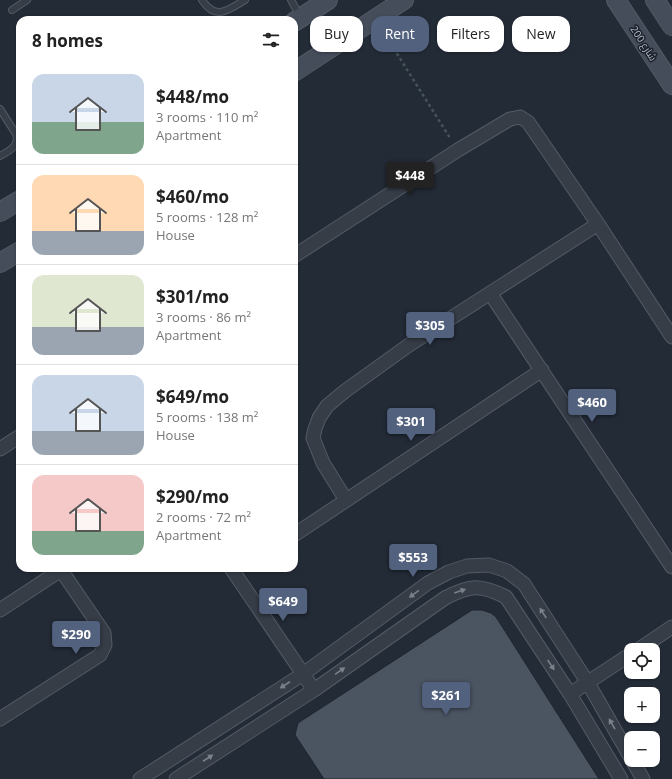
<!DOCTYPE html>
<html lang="en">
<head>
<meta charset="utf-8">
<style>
  :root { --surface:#fff; --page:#f6f6f6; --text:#222; --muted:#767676; --line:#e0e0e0; --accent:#52617d }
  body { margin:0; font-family:"Open Sans",Cairo,sans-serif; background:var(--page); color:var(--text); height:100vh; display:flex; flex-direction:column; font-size:15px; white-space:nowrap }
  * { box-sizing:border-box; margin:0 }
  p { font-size:13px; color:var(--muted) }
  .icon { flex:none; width:22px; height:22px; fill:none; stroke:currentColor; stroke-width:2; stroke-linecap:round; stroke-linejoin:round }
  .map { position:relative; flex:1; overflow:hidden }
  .panel { position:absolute; left:16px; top:16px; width:282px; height:556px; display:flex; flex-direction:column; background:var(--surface); border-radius:12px; box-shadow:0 1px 3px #0004 }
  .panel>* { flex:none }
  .top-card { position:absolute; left:310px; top:16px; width:302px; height:36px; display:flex; gap:8px }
  .fabs { position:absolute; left:624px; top:643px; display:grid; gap:8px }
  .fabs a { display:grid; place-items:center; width:36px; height:36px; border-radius:8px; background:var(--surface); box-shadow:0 1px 3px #0004; font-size:20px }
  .price { position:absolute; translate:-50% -34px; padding:0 9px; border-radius:4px; background:var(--accent); color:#fff; font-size:13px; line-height:26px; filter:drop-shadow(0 1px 2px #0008) }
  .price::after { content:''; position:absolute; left:50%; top:24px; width:12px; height:9px; margin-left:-6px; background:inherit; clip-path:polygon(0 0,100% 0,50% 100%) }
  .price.on { background:#222; color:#fff }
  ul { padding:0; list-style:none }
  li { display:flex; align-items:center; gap:12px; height:100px; padding:0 16px }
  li+li { border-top:1px solid var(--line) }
  li span { display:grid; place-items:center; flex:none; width:112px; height:80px; border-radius:12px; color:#555 }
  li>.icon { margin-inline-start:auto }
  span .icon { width:48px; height:48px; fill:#fffc; stroke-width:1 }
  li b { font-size:17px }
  h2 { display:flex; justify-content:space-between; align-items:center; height:48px; padding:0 16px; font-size:17px }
  .tag { padding:0 14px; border-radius:12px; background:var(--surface); box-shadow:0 1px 3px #0004; font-size:14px; line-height:36px }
  .tag.on { background:var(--accent); color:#fff }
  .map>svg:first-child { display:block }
  .building { fill:#4b5562; stroke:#1e242e }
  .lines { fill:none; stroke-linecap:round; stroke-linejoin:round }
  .lane-casing { stroke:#545b65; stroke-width:8 }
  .street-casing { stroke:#545b65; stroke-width:15 }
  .secondary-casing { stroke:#545b65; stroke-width:20 }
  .path { stroke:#455457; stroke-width:2.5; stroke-dasharray:3 3; stroke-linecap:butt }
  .lane { stroke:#363d47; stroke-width:6 }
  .street { stroke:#363d47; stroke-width:13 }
  .secondary { stroke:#454c5a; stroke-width:18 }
  .oneway { fill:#7a818c }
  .labels { text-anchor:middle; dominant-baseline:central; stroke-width:3; stroke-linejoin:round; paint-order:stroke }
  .street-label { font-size:10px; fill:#b1b8c4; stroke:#1c222c }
</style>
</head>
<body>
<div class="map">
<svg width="672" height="779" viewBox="0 0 672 779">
  <rect width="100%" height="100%" fill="#232b37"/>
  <path class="building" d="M472,610h10l9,3 5,4 103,162h-275l-29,-44 3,-12z"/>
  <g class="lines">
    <g class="lane-casing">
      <path id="lane" d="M202,0c14,21 26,10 43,0
        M291,0l9,16
        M12,10l15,-10
        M0,109l16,25c4,12 -7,17 -16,22"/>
    </g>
    <g class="street-casing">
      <path id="street" d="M294,256l164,-106 52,-31 10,-2 8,5 70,102 74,113
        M490,293l182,274
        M0,449l20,-13
        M346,500l-23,-37 -10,-25 2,-9 4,-11 8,-12 18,-15 64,-46 189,-121
        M294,535l248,-165
        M231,568l83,122
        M0,610l64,-42
        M638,650l34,-23
        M570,694l61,-40
        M0,719l100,-64 5,-10 -1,-12 -43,-63
        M632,760l11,19
        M140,779l163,-105 125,-91 21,-11 18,-6 22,-1 18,6 17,13 64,99 43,75
        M176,779l138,-89 131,-92c25,-13 35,-14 61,-1l64,97 51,85"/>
    </g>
    <g class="secondary-casing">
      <path id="secondary" d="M616,0l56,85
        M655,0l17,26
        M294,22l34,-22
        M294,72l110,-72
        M0,212l20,-12
        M0,263l20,-12"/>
    </g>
    <path class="path" d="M384,33l66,105"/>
    <use href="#lane" class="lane"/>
    <use href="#street" class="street"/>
    <use href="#secondary" class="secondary"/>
  </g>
  <defs><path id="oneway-solid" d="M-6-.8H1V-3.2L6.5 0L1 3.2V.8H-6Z"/></defs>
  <g class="oneway">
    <use href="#oneway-solid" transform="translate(460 591) rotate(-19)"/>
    <use href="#oneway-solid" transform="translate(414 594) rotate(144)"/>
    <use href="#oneway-solid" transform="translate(543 613) rotate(-123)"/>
    <use href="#oneway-solid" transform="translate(551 665) rotate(56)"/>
    <use href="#oneway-solid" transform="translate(340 671) rotate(-35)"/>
    <use href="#oneway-solid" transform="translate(285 685) rotate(147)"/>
    <use href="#oneway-solid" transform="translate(612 724) rotate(-120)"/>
    <use href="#oneway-solid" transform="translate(208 758) rotate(-33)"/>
  </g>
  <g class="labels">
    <g class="street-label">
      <text transform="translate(644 43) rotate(57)">شارع 200</text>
    </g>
  </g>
</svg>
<div class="fabs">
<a><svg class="icon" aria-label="locate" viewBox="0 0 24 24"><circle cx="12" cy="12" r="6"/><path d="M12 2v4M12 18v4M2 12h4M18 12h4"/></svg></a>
<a>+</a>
<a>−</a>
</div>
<b class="price on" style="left:410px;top:196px">$448</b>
<b class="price" style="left:430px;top:346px">$305</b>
<b class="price" style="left:592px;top:423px">$460</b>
<b class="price" style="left:411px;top:442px">$301</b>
<b class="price" style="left:413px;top:578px">$553</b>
<b class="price" style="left:283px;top:622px">$649</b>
<b class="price" style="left:76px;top:655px">$290</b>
<b class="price" style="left:446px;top:716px">$261</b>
<div class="top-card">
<a class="tag">Buy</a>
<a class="tag on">Rent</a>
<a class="tag">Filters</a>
<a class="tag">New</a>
</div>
<section class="panel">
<h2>8 homes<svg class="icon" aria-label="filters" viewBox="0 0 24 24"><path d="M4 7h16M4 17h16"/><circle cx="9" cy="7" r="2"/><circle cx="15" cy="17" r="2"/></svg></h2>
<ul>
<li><span style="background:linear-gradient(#c9d6e8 60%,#7fa58c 0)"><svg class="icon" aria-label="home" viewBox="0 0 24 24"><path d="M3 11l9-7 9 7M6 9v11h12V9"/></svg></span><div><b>$448/mo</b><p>3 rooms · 110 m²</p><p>Apartment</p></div></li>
<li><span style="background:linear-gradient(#ffd9b3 70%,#9aa5b1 0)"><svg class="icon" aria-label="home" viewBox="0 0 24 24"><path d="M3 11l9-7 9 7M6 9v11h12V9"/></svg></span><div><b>$460/mo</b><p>5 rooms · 128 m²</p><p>House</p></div></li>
<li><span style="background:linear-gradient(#dfe7d0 65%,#9aa5b1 0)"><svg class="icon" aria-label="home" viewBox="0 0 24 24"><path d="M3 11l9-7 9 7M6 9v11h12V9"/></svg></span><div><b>$301/mo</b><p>3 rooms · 86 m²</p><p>Apartment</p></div></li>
<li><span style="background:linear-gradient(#c9d6e8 70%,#9aa5b1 0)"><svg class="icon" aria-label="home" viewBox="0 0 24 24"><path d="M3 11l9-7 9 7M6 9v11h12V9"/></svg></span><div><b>$649/mo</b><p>5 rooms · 138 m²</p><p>House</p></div></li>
<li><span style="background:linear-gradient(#f6c9c9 70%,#7fa58c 0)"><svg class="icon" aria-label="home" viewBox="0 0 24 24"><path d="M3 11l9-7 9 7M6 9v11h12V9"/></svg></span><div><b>$290/mo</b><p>2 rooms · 72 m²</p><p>Apartment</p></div></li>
</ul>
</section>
</div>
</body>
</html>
